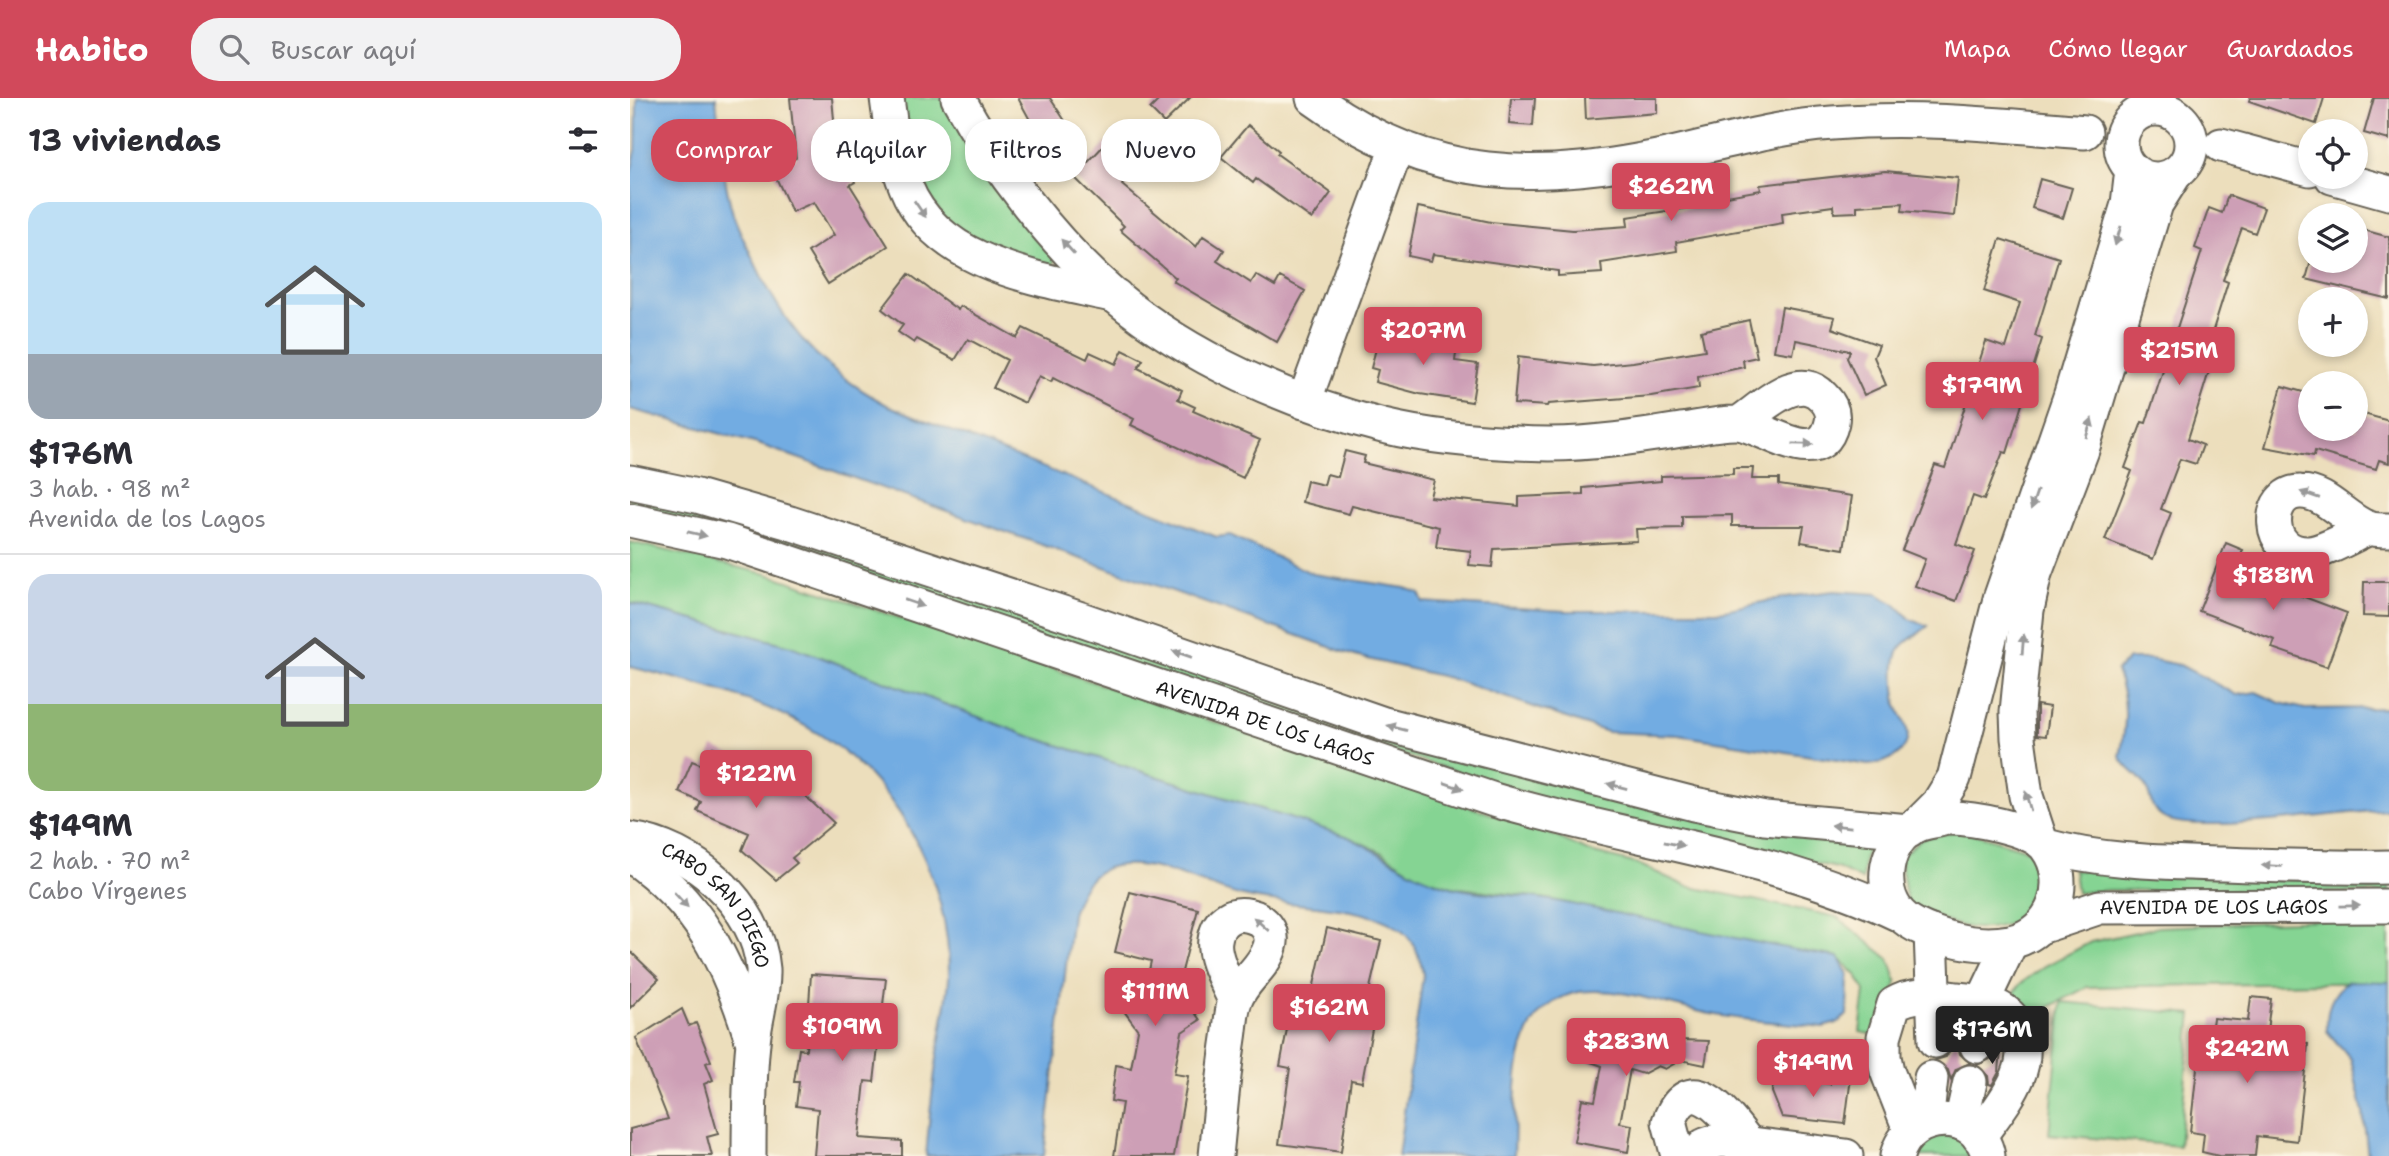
<!DOCTYPE html>
<html lang="es">
<head>
<meta charset="utf-8">
<style>
  :root { --surface:#fff; --page:#f2f2f3; --text:#2b2b33; --muted:#7c7c81; --line:#e1e1e2; --accent:#d1495b }
  body { margin:0; font-family:"Shantell Sans",sans-serif; background:var(--page); color:var(--text); height:100vh; display:flex; flex-direction:column; font-size:26px; white-space:nowrap }
  * { box-sizing:border-box; margin:0 }
  p { font-size:23px; color:var(--muted) }
  .icon { flex:none; width:38px; height:38px; fill:none; stroke:currentColor; stroke-width:2; stroke-linecap:round; stroke-linejoin:round }
  .map { position:relative; flex:1; overflow:hidden }
  .sheet { display:flex; flex-direction:column; background:var(--surface); width:630px }
  .sheet>* { flex:none }
  .guide { position:absolute; left:21px; top:21px; width:665px; height:63px; display:flex; gap:14px }
  .buttons { position:absolute; left:1668px; top:21px; display:grid; gap:14px }
  .buttons a { display:grid; place-items:center; width:70px; height:70px; border-radius:50%; background:var(--surface); box-shadow:0 4px 10px #0003; font-size:35px }
  .price { position:absolute; translate:-50% -60px; padding:0 16px; border-radius:7px; background:var(--accent); color:#fff; font-size:23px; line-height:46px; filter:drop-shadow(0 2px 4px #0008) }
  .price::after { content:''; position:absolute; left:50%; top:42px; width:21px; height:16px; margin-left:-10px; background:inherit; clip-path:polygon(0 0,100% 0,50% 100%) }
  .price.selected { background:#222; color:#fff }
  ul { padding:0; list-style:none }
  li { display:grid; align-content:center; gap:14px; height:371px; padding:0 28px }
  li+li { border-top:2px solid var(--line) }
  li span { display:grid; place-items:center; height:217px; border-radius:21px; color:#555 }
  li>.icon { margin-inline-start:auto }
  span .icon { width:126px; height:126px; fill:#fffc; stroke-width:1 }
  li b { font-size:30px }
  h2 { display:flex; justify-content:space-between; align-items:center; height:84px; padding:0 28px; font-size:30px }
  .pill { padding:0 24px; border-radius:28px; background:var(--surface); box-shadow:0 4px 10px #0003; font-size:24px; line-height:63px }
  .pill.selected { background:var(--accent); color:#fff }
  header { display:flex; align-items:center; gap:42px; box-sizing:border-box; height:98px; padding:0 35px; background:var(--accent); color:#fff }
  header strong { font-size:33px }
  nav { display:flex; gap:38px; margin-inline-start:auto; font-size:24px }
  .search { width:490px; height:63px; background:var(--page); display:flex; align-items:center; gap:18px; box-sizing:border-box; padding:0 24px; border-radius:28px; color:var(--muted); font-size:26px }
  main { display:flex; flex:1; min-height:0 }
  .map>svg:first-child { display:block }
  .green { fill:#85d493; stroke:#507858; stroke-width:2 }
  .water { fill:#72ace2; stroke:#47647f; stroke-width:2 }
  .building { fill:#cd9fb6 }
  .lines { fill:none; stroke-linecap:round; stroke-linejoin:round }
  .minor-casing { stroke:#656054; stroke-width:37 }
  .minor { stroke:#fff; stroke-width:33 }
  .oneway { fill:#999 }
  .labels { text-anchor:middle; dominant-baseline:central; stroke-width:5; stroke-linejoin:round; paint-order:stroke }
  .street-label { font-size:19px; fill:#1c1c1c; stroke:#fcf5e5 }
</style>
</head>
<body>
<header>
<strong>Habito</strong>
<div class="search"><svg class="icon" aria-label="search" viewBox="0 0 24 24"><circle cx="10" cy="10" r="6"/><path d="M15 15l6 6"/></svg>Buscar aquí</div>
<nav><a>Mapa</a><a>Cómo llegar</a><a>Guardados</a></nav>
</header>
<main>
<section class="sheet">
<h2>13 viviendas<svg class="icon" aria-label="filters" viewBox="0 0 24 24"><path d="M4 7h16M4 17h16"/><circle cx="9" cy="7" r="2"/><circle cx="15" cy="17" r="2"/></svg></h2>
<ul>
<li><span style="background:linear-gradient(#bfe0f5 70%,#9aa5b1 0)"><svg class="icon" aria-label="home" viewBox="0 0 24 24"><path d="M3 11l9-7 9 7M6 9v11h12V9"/></svg></span><div><b>$176M</b><p>3 hab. · 98 m²</p><p>Avenida de los Lagos</p></div></li>
<li><span style="background:linear-gradient(#c9d6e8 60%,#8fb573 0)"><svg class="icon" aria-label="home" viewBox="0 0 24 24"><path d="M3 11l9-7 9 7M6 9v11h12V9"/></svg></span><div><b>$149M</b><p>2 hab. · 70 m²</p><p>Cabo Vírgenes</p></div></li>
</ul>
</section>
<div class="map">
<svg width="1759" height="1058" viewBox="0 0 1759 1058">
  <rect width="100%" height="100%" fill="#fcf5e5"/>
  <filter id="ink" filterUnits="userSpaceOnUse"><feTurbulence type="fractalNoise" baseFrequency=".0143" numOctaves="2"/><feDisplacementMap in="SourceGraphic" scale="14" xChannelSelector="R" yChannelSelector="G"/><feConvolveMatrix kernelMatrix="1 2 1 2 8 2 1 2 1" color-interpolation-filters="sRGB"/></filter>
  <filter id="wash" filterUnits="userSpaceOnUse"><feTurbulence type="fractalNoise" baseFrequency=".00686" numOctaves="4" result="noise"/><feDisplacementMap in="SourceGraphic" scale="28" xChannelSelector="R" yChannelSelector="G"/><feGaussianBlur stdDeviation="1.57" result="paint"/><feColorMatrix in="noise" values="0 0 0 0 0 0 0 0 0 0 0 0 0 0 0 0 0 1.4 0 .05"/><feComposite in="paint" operator="in"/></filter>
  <g filter="url(#wash)">
    <rect width="100%" height="100%" fill="#ecdebc"/>
    <path class="green" d="M269,0h44l112,153 -1,12 -7,7 -79,-32 -24,-21 -35,-47z
      M0,397l58,13 1008,308 160,31h15l-6,8 -3,25 -25,-12 -236,-51 -971,-306z
      M0,444l137,32 779,258 44,20 48,12 48,22 151,31 52,42 8,23 -19,54 -18,-4 5,-41 -8,-15 -19,-19 -70,-11 -220,-47 -96,-12 -33,-11 -38,-24 -35,-16 -320,-101 -235,-89 -161,-43z
      M1332,732l66,20 17,19 -8,42c-51,30 -82,17 -130,-8l-7,-46 22,-19z
      M1444,772l216,10 99,-1v14l-279,-3 -33,3z
      M1759,819v65l-302,5 -51,27 -3,20 -19,-23 1,-19 5,-8 25,-18 46,-24 68,-15z
      M1432,904l130,12 -13,132 -130,-12z
      M1299,1036l31,3 13,19h-64z"/>
    <path class="water" d="M7,0h79c4,39 6,78 17,116 5,15 13,30 20,45 32,69 66,109 134,146l330,132 13,-2 83,39 92,14 14,5 4,9 142,9h155l66,-14 48,-6 43,3 19,11 15,15 17,6c-10,9 -27,16 -31,29 -4,13 -2,36 0,49 2,9 8,17 10,26 5,22 -21,34 -39,35l-190,-30 -71,-3 -158,-54 -94,-22 -597,-212 -128,-35v-234l6,-25z
      M0,505l161,43 235,89 320,101c35,16 68,41 105,51 32,8 67,7 100,13 96,18 190,42 287,57l10,17 -1,41 -10,8 -14,4c-37,-4 -75,-6 -112,-13 -41,-8 -90,-28 -132,-22 -18,3 -38,16 -47,32 -21,37 -16,91 -18,132h-116l25,-181c-3,-20 -9,-37 -28,-49 -37,-23 -113,-19 -156,-31 -38,-10 -83,-36 -124,-29 -25,4 -36,26 -43,48l-28,242h-118c3,-37 7,-74 13,-111 3,-22 9,-46 10,-68 1,-91 -45,-185 -121,-237 -57,-39 -132,-57 -198,-73z
      M1499,561h21l30,6 57,30 19,-3 24,11 25,6 84,-1v102c-45,1 -195,26 -227,7 -14,-9 -10,-25 -20,-36 -8,-9 -16,-13 -22,-24 6,-31 9,-57 -4,-86z
      M1718,883l41,1v174h-21l-5,-43 -12,-54 -24,-28c-1,-22 4,-37 21,-50z"/>
    <g id="blocks">
      <path class="building" d="M160,0h42l4,43 19,41 -5,3 38,61 -60,38 -20,-32 26,-17 -20,-33 -22,10 -20,-43 24,-11z
        M388,0h32l23,35 -27,18 -19,-28 3,-3z
        M531,0h29l-26,25 -14,-14z
        M881,0h24l-2,28 -24,-2z
        M955,0h72v15l-71,6z
        M1620,0h74l-8,26 -67,-23z
        M1744,0h15v42l-25,-7z
        M618,27l31,26 -2,3 54,39 -19,26 -56,-40 -3,4 -32,-26z
        M477,44l29,28 -14,15 74,62 7,-11 21,14 -7,11 34,22 5,-8 19,11 5,-9 25,14 -28,51 -104,-61 3,-3 -56,-48 4,-4 -50,-49z
        M1255,73l73,7 -4,38 -52,-5 1,-8 -46,3v6l-23,1 -1,-7 -51,7 1,10 -107,19 1,9 -76,12 1,10 -44,3v-5l-125,-17 -2,7 -23,-5 10,-49 73,15 82,8 55,-4 -1,-9 67,-10 -1,-5 68,-12 -1,-5z
        M1410,81l32,9 -9,30 -31,-10z
        M1598,97l36,13 -9,25 -13,-5 -19,52 5,2 -25,80 8,3 -23,74 15,6 -7,19 -16,-5 -19,50 10,4 -18,46 -48,-19 27,-69 -7,-3 17,-46 4,1 56,-172 -7,-3 14,-40 13,5z
        M1726,130l33,9v62l-83,-20 5,-18h45z
        M1370,141l59,19 -24,78 7,3 -35,114 -4,-1 -19,48 -11,-4 -17,48 19,7 -19,50 -41,-15 10,-27 -23,-9 33,-85 10,3 41,-127 20,7 14,-45 -36,-12z
        M279,176l49,36 2,-4 57,32 6,-10 64,31 3,-7 26,12 7,-14 20,10 -5,8 44,22 -4,9 17,8 -2,4 67,29 -17,38 -112,-53 3,-6 -81,-41 -2,4 -12,-6 -14,27 -32,-15 14,-28 -39,-21 -13,21 -38,-21 -3,4 -16,-11 5,-7 -21,-16z
        M1152,209l53,10 -3,11 47,17 -5,12 12,28 -22,10 -17,-37 3,-7 -54,-11 -3,14 -19,-3z
        M1119,222l8,37 -14,3 1,7 -46,10 1,11 -48,8 -103,8 -1,2 -33,-2 4,-47 75,9 40,-4 72,-12 -4,-19z
        M751,231l76,17 -2,15 23,3 -6,38 -52,-8 -45,-12 3,-12 -7,-2z
        M1652,288l28,8v35h46l1,-17 32,9v42l-10,-3 -3,9 -61,-18 -1,5 -49,-9z
        M715,353l20,5 -2,7 71,17 -4,17 89,9v-9l64,-3v-6l78,-7v-5l72,-2v-6h20l-1,11h27v6l73,11 -8,53 -43,-7 3,-16h-72v-11l-50,1v12l-46,1 1,12 -143,8 -2,18 -23,-2 2,-14 -35,-4 3,-20 -87,-21 -3,8 -47,-12 5,-21 17,4 3,-11 11,3z
        M1596,445l17,7 -8,21 112,42 -20,54 -55,-19 3,-8 -76,-29z
        M1734,484h25v35l-26,-1z
        M1407,607l13,2 -4,29 -9,-1z
        M83,649l26,11 -3,8 63,24 35,33 -42,35 5,5 -21,17 -34,-30 7,-17 -52,-22 4,-9 -22,-10 13,-31 13,5z
        M500,794l68,17 -20,78 12,2 -3,12 13,19 -18,12 -8,42 14,2 -14,80h-60l8,-53 -11,-2 5,-36 15,3 7,-38 -17,-23 24,-17 6,-29 -36,-9z
        M697,830l54,13 -19,81 11,2 -11,58 -11,-2 -10,72 -62,-8 11,-76 -10,-2 11,-58 17,3z
        M0,853l29,28 -29,29z
        M181,876l75,5 -12,103 -9,-1 -6,57 43,3v15h-88l4,-47 -22,-3 3,-24h-5l5,-33 7,1z
        M1621,899l20,2 -5,40 42,5 -11,97 -40,-5 -2,20h-36l-17,-4 2,-18 -14,-2 11,-101 10,1 2,-14 35,3z
        M52,911l7,17 7,-3 15,38 -5,2 7,17 -9,4 14,50 -11,3 5,19h-82v-27l38,-10 -32,-81z
        M981,924l51,13 1,-3 17,8 29,1 -4,24 -24,-5 -16,9 -7,-3 -15,8 -13,-4 -10,53 12,2 -4,27 -54,-10 8,-43 13,2 7,-35 -17,-6 8,-17z
        M1324,945l4,1 2,10 10,9 -14,6 -5,11 -3,-10 -12,-10 10,-3z
        M1366,950l5,1 -2,23 -7,13 -3,-1 -1,-8 -11,-11 15,-7z
        M1201,977l20,2 -6,47 -63,-7 -10,-25 2,-15 56,7z"/>
    </g>
  </g>
  <g filter="url(#ink)">
    <use href="#blocks" fill-opacity="0" stroke="#656054" stroke-width="2"/>
    <g class="lines">
      <g class="minor-casing">
        <g id="minor">
          <path d="M257,0c4,30 7,60 19,89 32,80 137,92 210,109"/>
          <path d="M328,0c38,70 96,146 157,198 75,63 174,106 268,130 53,13 112,17 166,18 44,0 89,-7 132,-14 18,-2 39,-8 57,-7 27,3 83,50 94,-1 2,-10 -2,-18 -9,-25 -25,-28 -62,12 -84,26"/>
          <path d="M683,0c117,86 227,85 363,55 52,-12 102,-26 156,-30 84,-7 169,2 253,9"/>
          <circle cx="1526" cy="46" r="35"/>
          <path d="M1591,47l89,24"/>
          <path d="M1702,79l57,16"/>
          <path d="M674,304l93,-255"/>
          <path d="M0,384l67,14 93,27 291,96 303,105 310,80 71,14 144,13"/>
          <path id="s1" d="M0,422l97,21 767,259c135,40 279,54 406,115"/>
          <path d="M1739,430c-16,7 -45,24 -60,25 -45,2 -44,-62 -8,-61 25,0 44,28 67,36 6,2 14,2 21,2"/>
          <path d="M1316,720c23,-1 87,10 100,29 26,35 8,86 -36,95 -18,3 -40,2 -58,-3 -16,-5 -40,-12 -52,-25 -23,-25 -15,-72 15,-88 9,-4 22,-5 31,-8z"/>
          <path d="M1286,728l22,-22 16,-26 46,-179 70,-202 58,-193 4,-34"/>
          <path id="s2" d="M0,741c61,8 128,65 133,130 1,26 -8,49 -10,74 -4,37 -4,76 -4,113"/>
          <path d="M1411,744l-15,-46 -8,-58 -1,-26 10,-102 8,-37 47,-123 74,-246 19,-30"/>
          <path d="M1416,748c58,16 116,16 176,18 56,2 111,4 167,3"/>
          <path d="M0,757c69,47 97,105 121,182"/>
          <path id="s3" d="M1410,829l60,-20 289,-1"/>
          <path d="M1301,834l4,109"/>
          <path d="M1347,948l6,-45 28,-59"/>
          <path d="M1296,1025l5,-45"/>
          <path d="M1331,1025l9,-41"/>
          <path d="M1281,1034l-24,-61 -3,-14v-20l10,-33c20,-12 40,-8 63,-5 24,2 48,4 60,27 21,41 -16,79 -38,111"/>
          <path d="M586,1058c4,-39 7,-79 13,-118 2,-12 2,-27 6,-37 7,-21 29,-33 35,-54 10,-32 -49,-50 -55,-7 -3,18 13,44 20,61"/>
          <path d="M1048,1058l-9,-34c22,-59 60,-3 79,21"/>
          <path d="M1065,1058l10,-11 15,-5 126,16"/>
          <path d="M1267,1058c11,-46 82,-49 91,0"/>
        </g>
      </g>
      <use href="#minor" class="minor"/>
    </g>
    <defs><path id="oneway-solid" d="M-6-.8H1V-3.2L6.5 0L1 3.2V.8H-6Z" transform="scale(1.75)"/></defs>
    <g class="oneway">
      <use href="#oneway-solid" transform="translate(290 111) rotate(55)"/>
      <use href="#oneway-solid" transform="translate(1488 138) rotate(107)"/>
      <use href="#oneway-solid" transform="translate(438 149) rotate(-132)"/>
      <use href="#oneway-solid" transform="translate(1459 330) rotate(-73)"/>
      <use href="#oneway-solid" transform="translate(1173 346) rotate(1)"/>
      <use href="#oneway-solid" transform="translate(1680 397) rotate(-161)"/>
      <use href="#oneway-solid" transform="translate(1404 402) rotate(109)"/>
      <use href="#oneway-solid" transform="translate(67 436) rotate(13)"/>
      <use href="#oneway-solid" transform="translate(284 505) rotate(19)"/>
      <use href="#oneway-solid" transform="translate(1393 546) rotate(-85)"/>
      <use href="#oneway-solid" transform="translate(552 556) rotate(-161)"/>
      <use href="#oneway-solid" transform="translate(767 630) rotate(-165)"/>
      <use href="#oneway-solid" transform="translate(824 688) rotate(19)"/>
      <use href="#oneway-solid" transform="translate(987 688) rotate(-166)"/>
      <use href="#oneway-solid" transform="translate(1398 703) rotate(-106)"/>
      <use href="#oneway-solid" transform="translate(1211 728) rotate(-174)"/>
      <use href="#oneway-solid" transform="translate(1044 746) rotate(12)"/>
      <use href="#oneway-solid" transform="translate(1642 768) rotate(-178)"/>
      <use href="#oneway-solid" transform="translate(51 802) rotate(47)"/>
      <use href="#oneway-solid" transform="translate(1720 808) rotate(-1)"/>
      <use href="#oneway-solid" transform="translate(631 826) rotate(-138)"/>
    </g>
  </g>
  <g class="labels">
    <g class="street-label">
      <text stroke="none"><textPath href="#s1" startOffset="667">AVENIDA DE LOS LAGOS</textPath></text>
      <text stroke="none"><textPath href="#s3" startOffset="177">AVENIDA DE LOS LAGOS</textPath></text>
      <text stroke="none"><textPath href="#s2" startOffset="116">CABO SAN DIEGO</textPath></text>
    </g>
  </g>
</svg>
<div class="buttons">
<a><svg class="icon" aria-label="locate" viewBox="0 0 24 24"><circle cx="12" cy="12" r="6"/><path d="M12 2v4M12 18v4M2 12h4M18 12h4"/></svg></a>
<a><svg class="icon" aria-label="layers" viewBox="0 0 24 24"><path d="M12 4l9 5-9 5-9-5zM3 14l9 5 9-5"/></svg></a>
<a>+</a>
<a>−</a>
</div>
<b class="price" style="left:1041px;top:125px">$262M</b>
<b class="price" style="left:793px;top:269px">$207M</b>
<b class="price" style="left:1549px;top:289px">$215M</b>
<b class="price" style="left:1352px;top:324px">$179M</b>
<b class="price" style="left:1643px;top:514px">$188M</b>
<b class="price" style="left:126px;top:712px">$122M</b>
<b class="price" style="left:525px;top:930px">$111M</b>
<b class="price" style="left:699px;top:946px">$162M</b>
<b class="price" style="left:212px;top:965px">$109M</b>
<b class="price selected" style="left:1362px;top:968px">$176M</b>
<b class="price" style="left:996px;top:980px">$283M</b>
<b class="price" style="left:1617px;top:987px">$242M</b>
<b class="price" style="left:1183px;top:1001px">$149M</b>
<div class="guide">
<a class="pill selected">Comprar</a>
<a class="pill">Alquilar</a>
<a class="pill">Filtros</a>
<a class="pill">Nuevo</a>
</div>
</div>
</main>
</body>
</html>
